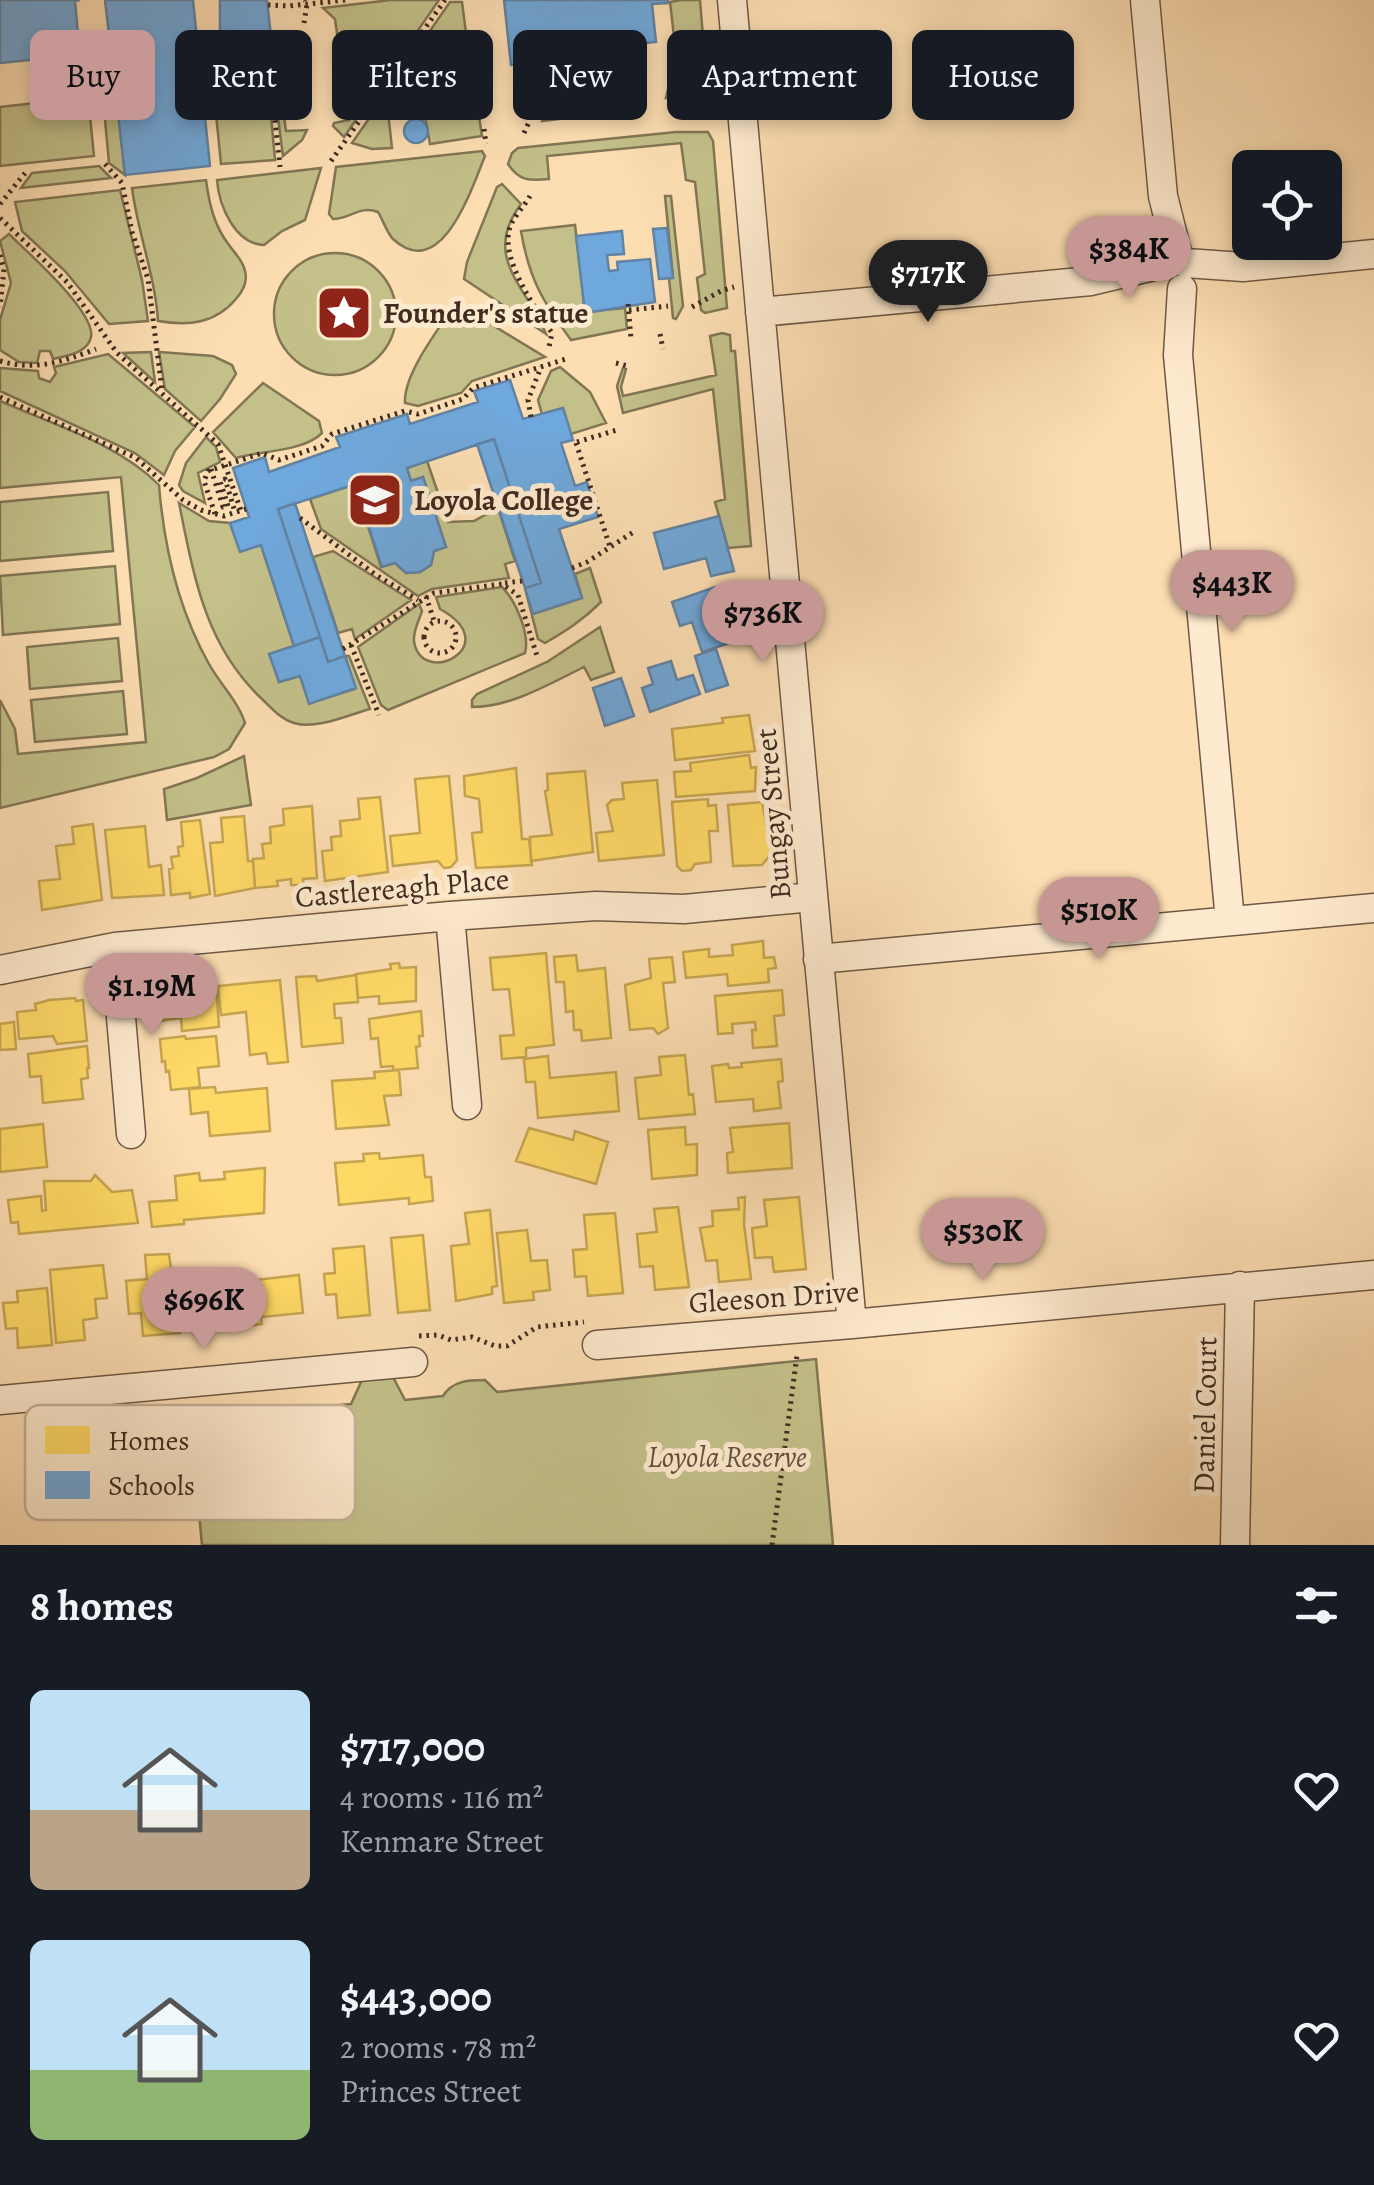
<!DOCTYPE html>
<html lang="en">
<head>
<meta charset="utf-8">
<style>
  :root { --surface:#171b24; --page:#20242c; --text:#f1f3f6; --muted:#9ea1a6; --accent:#c59692 }
  body { margin:0; font-family:Alegreya,serif; background:var(--page); color:var(--text); height:100vh; display:flex; flex-direction:column; font-size:38px; white-space:nowrap }
  * { box-sizing:border-box; margin:0 }
  p { font-size:32px; color:var(--muted) }
  .icon { flex:none; width:55px; height:55px; fill:none; stroke:currentColor; stroke-width:2; stroke-linecap:round; stroke-linejoin:round }
  .map { position:relative; height:1545px; overflow:hidden }
  .side { display:flex; flex-direction:column; background:var(--surface); flex:1 }
  .side>* { flex:none }
  .guide { position:absolute; left:30px; top:30px; width:1315px; height:90px; display:flex; gap:20px }
  .buttons { position:absolute; left:1232px; top:150px; display:grid; gap:20px }
  .buttons a { display:grid; place-items:center; width:110px; height:110px; border-radius:15px; background:var(--surface); box-shadow:0 5px 15px #0003; font-size:50px }
  .price { position:absolute; translate:-50% -85px; padding:0 22px; border-radius:35px; background:var(--accent); color:#111; font-size:32px; line-height:65px; filter:drop-shadow(0 2px 5px #0008) }
  .price::after { content:''; position:absolute; left:50%; top:60px; width:30px; height:22px; margin-left:-15px; background:inherit; clip-path:polygon(0 0,100% 0,50% 100%) }
  .price.active { background:#222; color:#fff }
  ul { padding:0; list-style:none }
  li { display:flex; align-items:center; gap:30px; height:250px; padding:0 30px }
  li span { display:grid; place-items:center; flex:none; width:280px; height:200px; border-radius:15px; color:#555 }
  li>.icon { margin-inline-start:auto }
  span .icon { width:120px; height:120px; fill:#fffc; stroke-width:1 }
  li b { font-size:42px }
  h2 { display:flex; justify-content:space-between; align-items:center; height:120px; padding:0 30px; font-size:42px }
  .pill { padding:0 35px; border-radius:15px; background:var(--surface); box-shadow:0 5px 15px #0003; font-size:35px; line-height:90px }
  .pill.active { background:var(--accent); color:#111 }
  .map>svg:first-child { display:block }
  .green { fill:#c3c08a; stroke:#827655; stroke-width:2.5 }
  .homes { fill:#ffd966; stroke:#c6a551; stroke-width:2.5 }
  .schools { fill:#6fa8dc; stroke:#6183a4; stroke-width:2.5 }
  .lines { fill:none; stroke-linecap:round; stroke-linejoin:round }
  .minor-casing { stroke:#6f5845; stroke-width:31 }
  .path { stroke:#402c20; stroke-width:5; stroke-dasharray:2.5 5; stroke-linecap:butt }
  .minor { stroke:#feeace; stroke-width:28 }
  .labels { text-anchor:middle; dominant-baseline:central; stroke-width:10; stroke-linejoin:round; paint-order:stroke }
  .poi-label { font-size:30px; font-weight:bold; fill:#402c20; stroke:#feeace; text-anchor:start }
  .street-label { font-size:30px; fill:#402c20; stroke:#feeace }
  .park-label { font-size:30px; font-style:italic; fill:#61513a; stroke:#feeace }
  .key { fill:#feeace; stroke:#c5b19a; stroke-width:2.5 }
  .key-label { font-size:28px; fill:#402c20 }
</style>
</head>
<body>
<div class="map">
<svg width="1374" height="1545" viewBox="0 0 1374 1545">
  <rect width="100%" height="100%" fill="#fddeb3"/>
  <filter id="stains"><feTurbulence type="fractalNoise" baseFrequency=".002" numOctaves="4"/><feColorMatrix values="0 0 0 0 .2 0 0 0 0 .09 0 0 0 0 .02 0 0 0 .5 -.17"/></filter>
  <radialGradient id="worn" r=".72"><stop offset=".6" stop-color="#630" stop-opacity="0"/><stop offset="1" stop-color="#630" stop-opacity=".3"/></radialGradient>
  <path class="green" d="M391,0h48l-95,137 -11,-11 1,-3 15,-3 -14,-101 -12,-11z
    M681,0h19l7,86 -3,7 -38,5 10,-44 -6,-52z
    M450,2h12l4,31 -10,24 -6,-2 -6,20 35,42 3,19 -52,8 -7,-38 -35,6 4,36 -20,1 -20,-6z
    M114,75l11,100 -16,-12 -8,-86z
    M641,81l2,28 -101,12 3,-21 87,-10 -1,-8z
    M268,83l7,77 -54,4 -5,-50 16,-2 -3,-25z
    M88,97l6,59 -94,10v-59z
    M282,101l4,30 21,-1 -5,10 -19,16 -7,-54z
    M676,132h32l5,9 14,167 -22,5 -4,-3 -4,-32 8,-4 -10,-92 -9,-2 -5,-37 -134,13 2,23c-20,2 -30,2 -41,-15l4,-11 6,-5z
    M482,151l3,5c-13,31 -43,128 -92,83 -6,-6 -10,-19 -15,-27 -18,-7 -28,7 -45,7l-4,-5 7,-47z
    M99,166l12,12 -90,10 11,-15z
    M321,168l-16,52 -23,11 -18,14c-29,-1 -45,-39 -47,-65z
    M206,180c3,23 8,46 23,65 6,9 14,15 16,26 3,11 -2,20 -9,28 -21,25 -48,27 -78,22 -3,-46 -20,-87 -26,-133z
    M502,184l19,20c-40,54 6,82 25,130l-82,-55 3,-17 30,-75z
    M120,190l22,90 6,41 -39,3 -44,-53 -43,-40 -7,-29z
    M665,196h6l12,110 -7,13 -3,-1 -4,-40 4,-1z
    M575,225l10,87 40,-4 2,21 -56,11c-28,-38 -42,-61 -50,-109z
    M9,234c17,17 87,78 82,103 -3,16 -25,19 -38,22l-3,-8h-10l-3,12 -18,-1 -19,-12v-30l11,-37 -11,-42z
    M274 314a61 61 0 1 1 122 0a61 61 0 1 1-122 0Z
    M456,303l89,54 -73,24 -11,12 -43,13 -13,-3c-2,-29 35,-76 51,-100z
    M722,333l8,2 1,16h4l16,195 -23,2 -13,-46 10,-3 -12,-110 -90,24 -6,-27 6,-18 3,1 -5,18 2,9 93,-21 -6,-39z
    M151,352l4,30 -32,-29z
    M159,352l54,4 19,9 4,9 -16,25 -19,22 -36,-32z
    M108,354l87,73 -20,24 -11,24 -29,-22 -135,-62v-23l38,3 1,7 11,4 6,-9 -2,-6z
    M560,367l30,25 16,31 -35,11 -8,-26 -21,6 -4,-14 13,-29z
    M263,383l56,38 3,12c-19,19 -60,17 -86,25l-23,-26z
    M0,401c53,24 118,42 159,84 5,62 19,124 50,179 11,20 29,37 36,59l-16,26 -15,8 -214,51v-108l15,29 3,25 128,-12 -25,-265 -121,11z
    M206,437l10,10 4,15 -22,11 7,30 -22,-12 -4,-6 7,-22z
    M427,461l21,61 26,-1 24,-13 17,53 -10,3 4,14 -77,11 -14,7 -97,-67 -11,-30 58,-19 4,13 -13,5 22,69 14,-4 11,10 14,-1 11,-7 3,-14 12,-4 -23,-70 -12,4 -4,-13z
    M108,492l5,59 -113,10v-59z
    M179,503l30,18 21,2 10,28 21,-6 33,101 -24,8 9,28 21,-6 10,27 45,-14 -10,-33h4l21,53c-22,6 -54,21 -76,14 -13,-4 -22,-14 -31,-23 -58,-54 -69,-123 -84,-197z
    M333,551l78,49 -56,39 -3,-10 -14,4 -25,-76z
    M115,566l5,58 -117,11 -3,-59z
    M590,568l11,34c-18,18 -35,29 -56,41l-7,-4 -13,-51 8,26 49,-16 -7,-24z
    M502,587c14,14 28,47 23,66l-137,57 -7,-5 -23,-58 61,-43 3,7c-3,10 -9,19 -8,30 7,48 93,5 26,-32l-4,-12z
    M600,627l14,45 -23,8 -7,-13c-35,17 -73,40 -112,40v-7l5,-6 70,-32z
    M118,638l4,43 -92,8 -3,-42z
    M123,691l4,43 -92,8 -4,-42z
    M244,756l7,49 -84,15 -3,-31 33,-11z
    M816,1359l17,186h-631l-12,-127 161,-14 11,-24 31,-3 12,23 38,-4c9,-15 25,-16 42,-16l12,12z"/>
  <path class="homes" d="M749,715l6,36 -80,9 -3,-31 51,-6 -1,-5z
    M749,755l2,13 5,-1 -1,24 -79,6 -2,-25 17,-1 -1,-8z
    M516,768l6,71h7l3,26 -56,3 -4,-35 10,-1 -3,-33 -14,-3 -1,-20z
    M585,771l8,81 -62,9 -1,-24 22,-2 -7,-44 3,-1 -1,-16z
    M449,776l8,84 -6,7 -7,1 -6,-7 -45,5 -3,-30 30,-3 -5,-54z
    M657,780l7,75 -65,6 -3,-28 17,-2 -6,-26 5,-5 12,-1 -2,-16z
    M380,797l8,75 -63,9 -3,-30 10,-1 -1,-13 10,-1 -1,-15 20,-2 -2,-20z
    M708,799v7l8,-1 2,26h-9l2,31 -16,2 -4,6 -9,1 -5,-5 -5,-64z
    M762,802l10,51 -10,12 -29,1 -5,-61z
    M312,806l5,72 -14,1 1,6h-13v-6l-14,2 1,5 -23,2 -2,-29 11,-1 -2,-14 9,-1 -1,-16 14,-2 -1,-16z
    M244,816l4,45h5l2,27 -40,8 -5,-53 13,-1 -2,-24z
    M200,820l10,74 -20,4v-5l-19,2 -2,-26 4,-1 -2,-11 8,-1 -1,-9 5,-1 -2,-24z
    M93,824l9,76 -60,10 -3,-29 21,-2 -4,-33 18,-2 -2,-17z
    M145,826l4,41 12,-2 3,30 -52,3 -7,-68z
    M763,941l1,17 10,-1 2,11 -8,1 1,13 -41,4 -1,-12 -41,4 -3,-26 26,-3v8l24,-2 -1,-10z
    M546,953l8,92 -28,3v9l-24,2 -2,-23 14,-1 -5,-46 -16,1 -3,-32z
    M576,955l2,16 27,-3 6,70 -29,3 -1,-11h-7l-1,-19 -7,1 -2,-30h-8l-2,-25z
    M672,957l3,25 -12,1 5,45 -10,6 -5,-6 -23,2 -5,-45 26,-7 -2,-19z
    M399,963l1,5 16,-1v34l-37,3v-8l-21,2 -2,-24 35,-5 -1,-5z
    M356,975l2,27 -24,2 1,14h6l2,25 -41,4 -6,-70 20,-1 1,5z
    M280,980l8,82 -20,2 -2,-11 -16,2 -4,-43 -25,3 -3,-29z
    M184,981v3l13,-1 1,4 18,-2 3,42 -37,4 -1,-13 -22,3 -4,-34z
    M782,990l2,25 -10,1 3,30 -24,2 -1,-18h4l-1,-8 -23,2 1,9 -15,1 -3,-38z
    M75,998l1,3 7,-1 4,41 -30,3 -4,-8 -34,3 -2,-27 19,-2 -1,-6 14,-4z
    M421,1011l2,25h-4l1,10 -4,1 2,21 -25,2v-4l-12,1 -3,-29 -7,1 -2,-20z
    M14,1022l2,27 -16,1v-26z
    M185,1036l1,3 30,-3 3,30 -21,2 2,19 -29,3 -2,-19 -3,1 -1,-11 -3,1 -2,-23z
    M87,1046l2,22h-2l1,10 -7,1 2,20 -40,4 -2,-27 -11,1 -2,-23z
    M685,1055l4,40 4,-1 2,20 -56,5 -4,-41 26,-3 -2,-18z
    M548,1056l2,22 66,-6 3,39 -81,7 -3,-36h-9l-2,-23z
    M781,1059l2,22 -5,1 3,26 -27,3 -1,-12 -37,3 -4,-36 16,-2 1,4 13,-1 -1,-4z
    M399,1070l2,25 -17,1 5,29 -53,4 -4,-48 43,-3 -1,-6z
    M215,1087l1,6 51,-5 3,43 -60,5 -2,-24 -17,2 -2,-25z
    M789,1123l3,45 -64,5 -1,-20 6,-1 -3,-24z
    M43,1124l4,43 -47,5v-43z
    M685,1127l1,18 11,-1v31l-45,4 -4,-49z
    M529,1128l44,12 2,-9 33,11 -12,42 -80,-23z
    M379,1153l1,6 43,-4 2,22h6l2,24 -24,3v-6l-70,7 -4,-42 29,-2 -1,-7z
    M265,1168l-1,45 -80,7v4l-32,3 -3,-25 28,-2 -2,-24 24,-3 1,8 25,-2 -1,-7z
    M95,1175l17,17 20,-2 6,33 -119,11 -1,-12 -7,1 -3,-23 33,-4 1,15 4,-1 -2,-29h47z
    M745,1197l-1,27 7,55 -32,3 -2,-22 -11,1 -6,-33 13,-2 -1,-15 27,-2 -1,-11z
    M799,1197l7,72 -32,3 -2,-15 -17,1 -3,-30 15,-2 -3,-26z
    M678,1207l11,80 -34,3 -2,-24 -13,1 -3,-33 20,-2 -3,-23z
    M490,1210l7,76 -5,1v7l-36,7 -5,-55 18,-2 -4,-31z
    M615,1213l8,80 -35,3 -2,-20 -11,1 -2,-27 14,-1 -3,-34z
    M527,1230l4,31 16,-1 3,30 -17,2 1,8 -30,3 -7,-70z
    M423,1235l7,75 -32,3 -7,-75z
    M364,1246l6,69 -32,3 -2,-24 -10,1 -2,-21 11,-1 -2,-24z
    M169,1254l11,79 -37,3 -2,-23 -12,1 -3,-33 21,-2 -2,-24z
    M103,1265l4,33 -12,1 2,19 -14,2 2,20 -29,3 -6,-73z
    M299,1275l4,38 -42,4 1,7 -17,2 -3,-26 7,-1 -2,-18z
    M239,1280l4,46 -58,5 -4,-46z
    M47,1288l5,57 -34,3 -1,-20 -11,1 -3,-26 15,-1 -1,-11z"/>
  <path class="schools" d="M0,0h80l-5,1 5,54 -80,8z
    M105,0h88l17,166 -85,9z
    M220,0h47l9,83 -56,5z
    M504,0h164v3l-16,1 4,38 -18,2 3,37 -10,1 1,9 -114,12 4,-40 -11,2z
    M404 131a12 12 0 1 1 24 0a12 12 0 1 1-24 0Z
    M667,228l6,50 -14,1 -6,-50z
    M622,231l2,23 -17,1 2,16 9,-1 -1,-8 33,-3 5,43 -70,11 -9,-77z
    M510,380l13,39 40,-11 10,32 -12,3 14,43 12,-4 11,35 -39,12 23,69 -49,16 -8,-26 16,-5 -47,-144 -87,29 4,13 12,-4 23,70 -12,4 -3,14 -11,7 -14,1 -11,-10 -13,4 -23,-70 13,-4 -4,-13 -90,29 42,128 -26,9 -33,-101 -21,7 -10,-29 19,-6 -16,-49 32,-11 4,15 71,-25 -4,-10 71,-23 3,10 68,-22 -4,-11z
    M494,439l47,144 -16,5 -48,-144z
    M295,503l50,153 -17,6 -50,-153z
    M719,516l15,55 -23,5 -5,-18 -42,11 -10,-36z
    M715,587l18,55 -31,10 -10,-30 -12,4 -8,-24z
    M320,637l8,25 17,-6 11,32 -47,16 -9,-28 -21,6 -10,-28z
    M716,649l12,36 -22,7 -11,-36z
    M671,661l6,19 16,-5 7,19 -50,18 -8,-24 11,-4 -5,-16z
    M621,678l13,38 -29,10 -12,-38z"/>
  <g class="lines">
    <g class="minor-casing">
      <path id="minor" d="M732,0l120,1324
        M1145,0l18,196 15,60
        M1186,263l57,4 131,-13
        M1182,289l-4,66 52,566
        M760,312l331,-31 63,-15
        M450,916l17,189
        M115,947l16,187
        M818,959l556,-51
        M0,970l115,-23 335,-31 146,-10 88,3 129,-12
        M597,1345l255,-21 522,-49
        M0,1400l413,-38
        M1235,1545l5,-259"/>
    </g>
    <path class="path" d="M268,5l21,1 57,-6
      M304,23l3,-19 -2,-4
      M271,83l9,84
      M484,129l2,15
      M524,133l5,-11
      M331,161l114,-161
      M105,164l17,19 10,49 16,47 14,111
      M530,196c-6,11 -19,23 -21,35 -7,30 26,77 43,102l-3,14
      M0,204l25,-31
      M0,218l67,64 50,71 101,91 23,67
      M0,255l4,14 -4,38
      M628,304l3,35
      M692,307l29,-16 13,-4
      M629,310l39,-4
      M660,334l3,15
      M0,361c35,10 62,1 96,-12
      M616,363l12,3
      M0,397l136,61 47,42 18,10 23,6 22,-7
      M531,417l-3,-17 13,-33
      M577,442l40,-12
      M576,443l34,104
      M211,469l12,38 5,-1 -8,-25 5,-2 10,33
      M215,514l-11,-33 4,-10 54,-18 17,7 43,-14 10,-12 73,-23 13,3 45,-15 10,-11 93,-29
      M300,518l76,57 42,25
      M572,568l15,-6 48,-31
      M505,583l17,-2
      M426,596l8,25
      M424 637a16 16 0 1 1 32 0a16 16 0 1 1-32 0Z
      M351,645l28,70
      M343,649l91,-56 68,-9 16,11 19,61
      M419,1336l19,-1 13,5 21,-3 23,9h12l30,-19 47,-5
      M772,1545l25,-190"/>
    <use href="#minor" class="minor"/>
  </g>
  <defs>
    <g id="sight-square" transform="scale(2.875)"><rect x="-9" y="-9" width="18" height="18" rx="4" fill="#8f2418" stroke="#feeace"/><path d="M0-6L1.8-2.2L6-1.7L2.9 1.2L3.7 5.4L0 3.3L-3.7 5.4L-2.9 1.2L-6-1.7L-1.8-2.2Z" fill="#fff"/></g>
    <g id="school-square" transform="scale(2.875)"><rect x="-9" y="-9" width="18" height="18" rx="4" fill="#8f2418" stroke="#feeace"/><path d="M0-5L7-2L0 1L-7-2ZM-4 1L0 2.5L4 1V4Q0 6-4 4Z" fill="#fff"/></g>
  </defs>
  <g fill-rule="evenodd">
    <use href="#sight-square" x="344" y="313"/>
    <use href="#school-square" x="375" y="500"/>
  </g>
  <g class="labels">
    <g class="poi-label">
      <text x="383" y="313">Founder's statue</text>
      <text x="414" y="500">Loyola College</text>
    </g>
    <g class="street-label">
      <text transform="translate(773 814) rotate(-95)">Bungay Street</text>
      <text transform="translate(402 888) rotate(-5)">Castlereagh Place</text>
      <text transform="translate(774 1297) rotate(-4)">Gleeson Drive</text>
      <text transform="translate(1205 1415) rotate(-89)">Daniel Court</text>
    </g>
    <g class="park-label">
      <text x="727" y="1457">Loyola Reserve</text>
    </g>
  </g>
  <rect x="25" y="1405" width="330" height="115" rx="15" class="key"/>
  <rect x="45" y="1426" width="45" height="28" fill="#ffd966"/>
  <rect x="45" y="1471" width="45" height="28" fill="#6fa8dc"/>
  <g class="key-label">
    <text x="108" y="1450">Homes</text>
    <text x="108" y="1495">Schools</text>
  </g>
  <rect width="100%" height="100%" filter="url(#stains)"/>
  <rect width="100%" height="100%" fill="url(#worn)"/>
</svg>
<div class="buttons">
<a><svg class="icon" aria-label="locate" viewBox="0 0 24 24"><circle cx="12" cy="12" r="6"/><path d="M12 2v4M12 18v4M2 12h4M18 12h4"/></svg></a>
</div>
<b class="price" style="left:1129px;top:301px">$384K</b>
<b class="price active" style="left:928px;top:325px">$717K</b>
<b class="price" style="left:1232px;top:635px">$443K</b>
<b class="price" style="left:763px;top:665px">$736K</b>
<b class="price" style="left:1099px;top:962px">$510K</b>
<b class="price" style="left:152px;top:1038px">$1.19M</b>
<b class="price" style="left:983px;top:1283px">$530K</b>
<b class="price" style="left:204px;top:1352px">$696K</b>
<div class="guide">
<a class="pill active">Buy</a>
<a class="pill">Rent</a>
<a class="pill">Filters</a>
<a class="pill">New</a>
<a class="pill">Apartment</a>
<a class="pill">House</a>
</div>
</div>
<section class="side">
<h2>8 homes<svg class="icon" aria-label="filters" viewBox="0 0 24 24"><path d="M4 7h16M4 17h16"/><circle cx="9" cy="7" r="2"/><circle cx="15" cy="17" r="2"/></svg></h2>
<ul>
<li><span style="background:linear-gradient(#bfe0f5 60%,#b9a48a 0)"><svg class="icon" aria-label="home" viewBox="0 0 24 24"><path d="M3 11l9-7 9 7M6 9v11h12V9"/></svg></span><div><b>$717,000</b><p>4 rooms · 116 m²</p><p>Kenmare Street</p></div><svg class="icon" aria-label="heart" viewBox="0 0 24 24"><path d="M12 20l-8-8c-3-5 5-10 8-4 3-6 11-1 8 4z"/></svg></li>
<li><span style="background:linear-gradient(#bfe0f5 65%,#8fb573 0)"><svg class="icon" aria-label="home" viewBox="0 0 24 24"><path d="M3 11l9-7 9 7M6 9v11h12V9"/></svg></span><div><b>$443,000</b><p>2 rooms · 78 m²</p><p>Princes Street</p></div><svg class="icon" aria-label="heart" viewBox="0 0 24 24"><path d="M12 20l-8-8c-3-5 5-10 8-4 3-6 11-1 8 4z"/></svg></li>
</ul>
</section>
</body>
</html>
